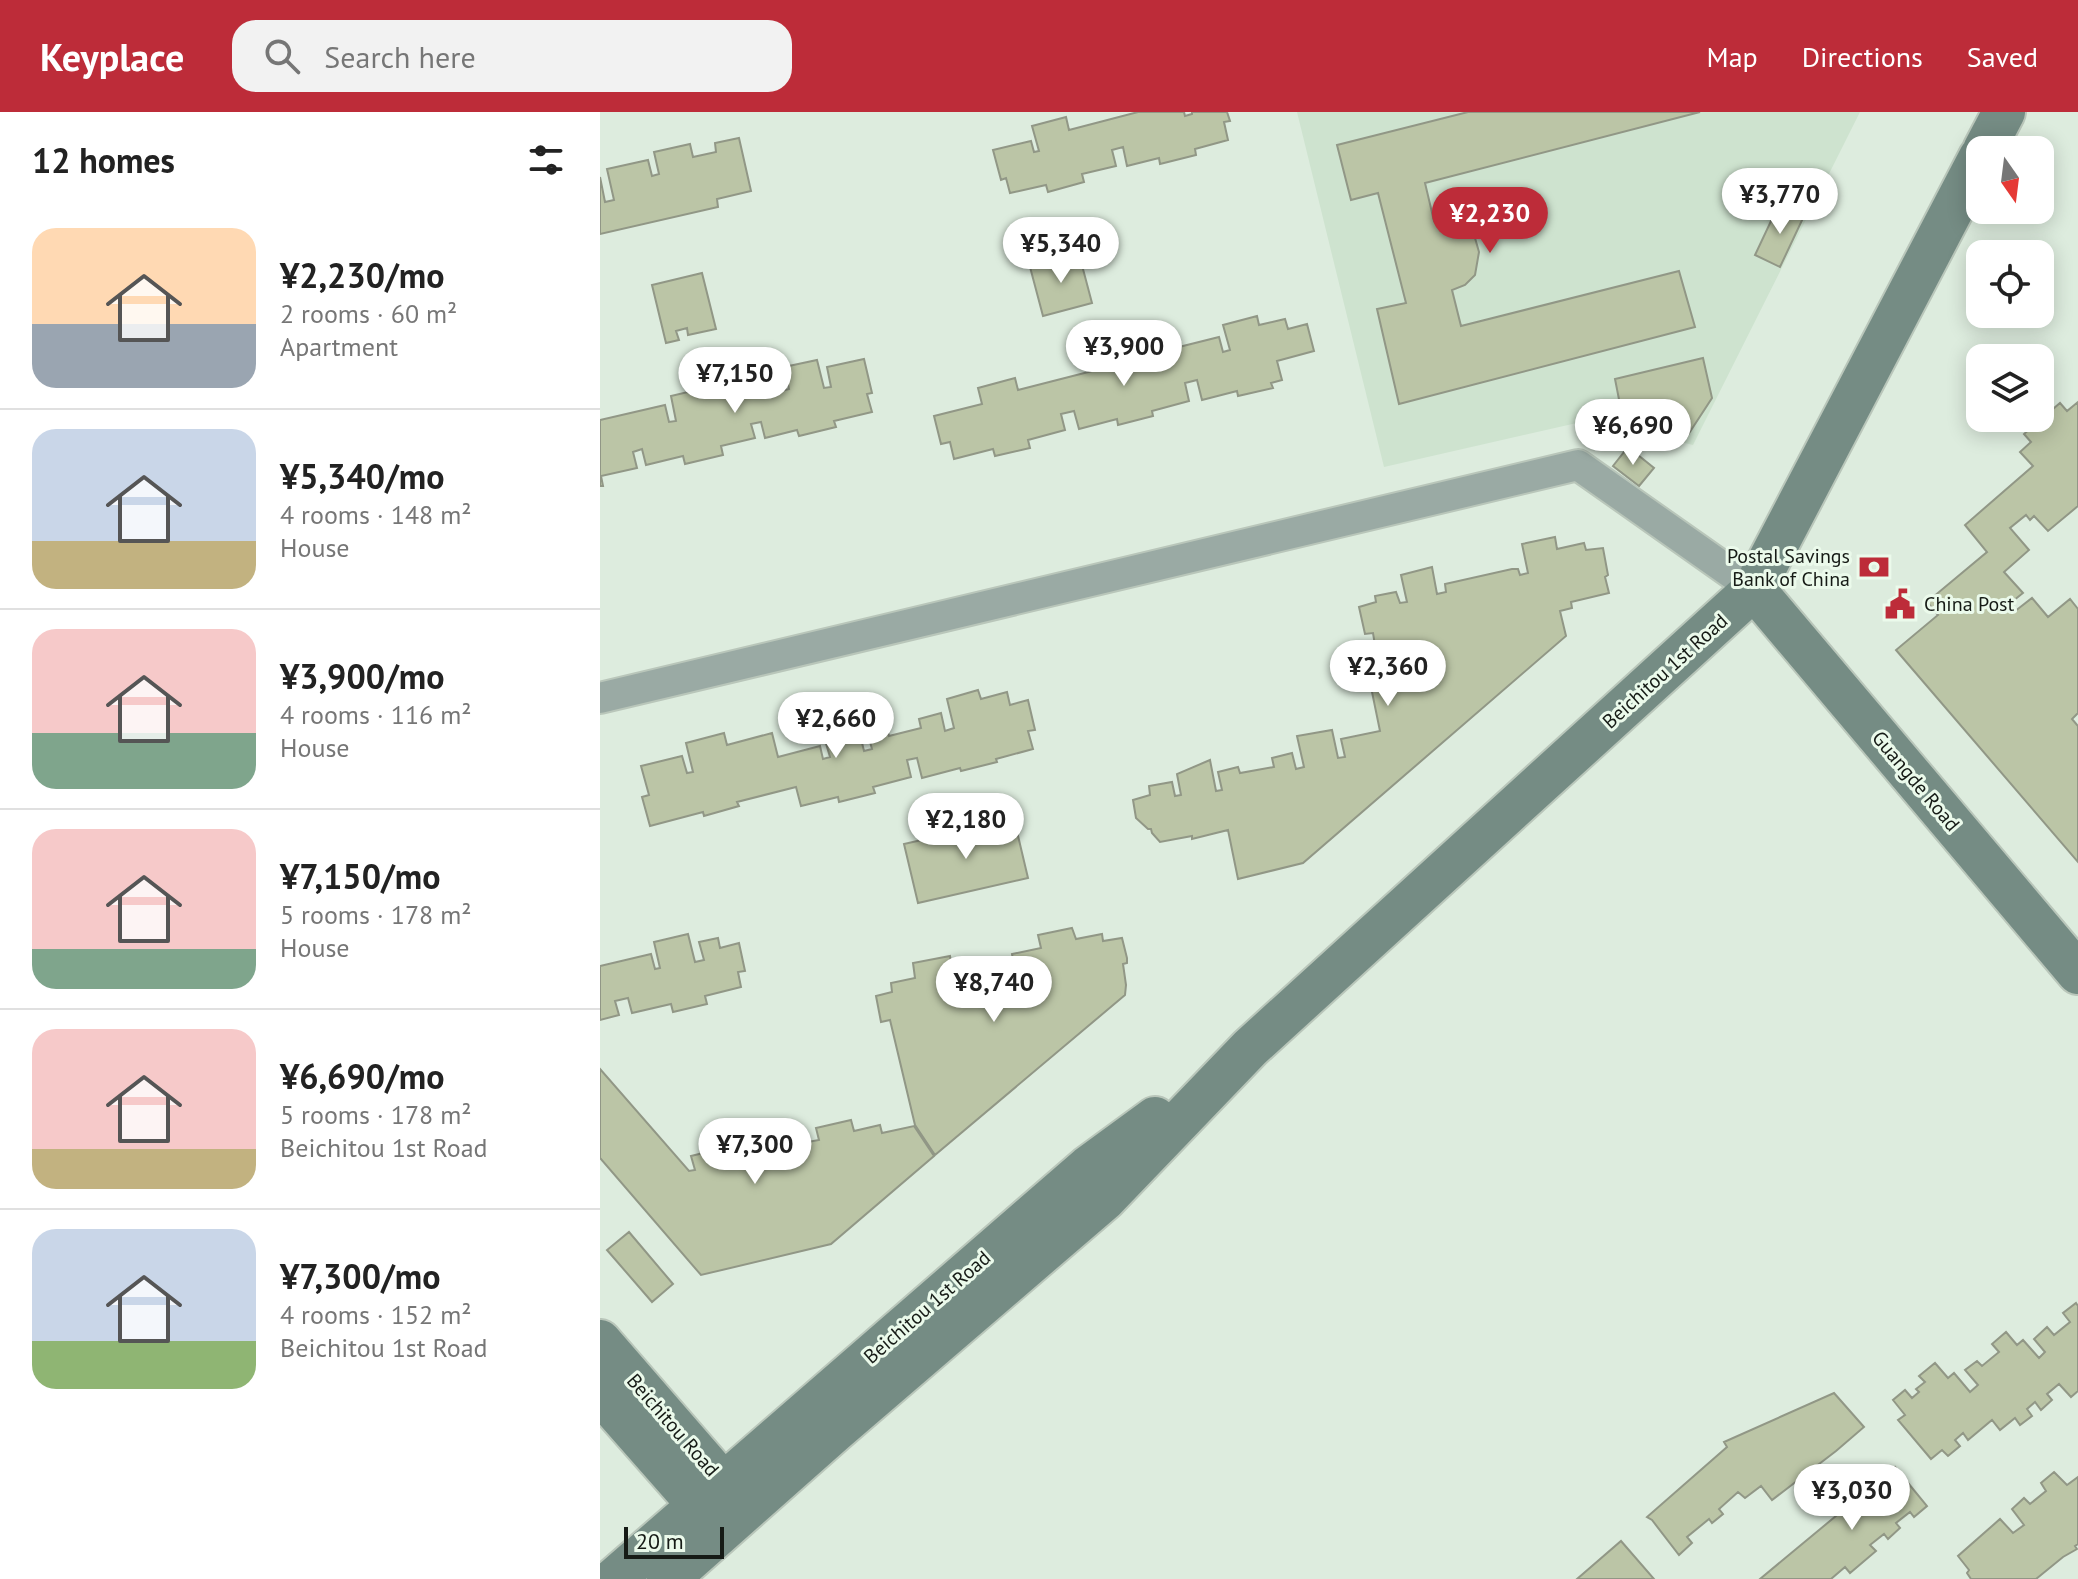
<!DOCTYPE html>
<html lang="en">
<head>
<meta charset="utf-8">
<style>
  :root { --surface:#fff; --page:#f2f2f2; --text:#222; --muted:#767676; --line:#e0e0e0; --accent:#bd2c39 }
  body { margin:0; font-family:"PT Sans",sans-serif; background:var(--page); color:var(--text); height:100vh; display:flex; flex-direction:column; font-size:30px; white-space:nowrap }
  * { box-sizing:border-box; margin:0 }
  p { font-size:26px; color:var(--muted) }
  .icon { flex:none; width:44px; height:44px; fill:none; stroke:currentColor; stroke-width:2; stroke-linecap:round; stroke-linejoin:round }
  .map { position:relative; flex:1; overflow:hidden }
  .details { display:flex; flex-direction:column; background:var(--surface); width:600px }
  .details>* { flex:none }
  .needle { width:52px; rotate:166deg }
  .buttons { position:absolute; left:1366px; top:24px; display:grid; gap:16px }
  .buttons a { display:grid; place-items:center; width:88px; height:88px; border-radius:16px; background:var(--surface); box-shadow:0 4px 20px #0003; font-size:40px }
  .scale { position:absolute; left:24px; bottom:20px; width:100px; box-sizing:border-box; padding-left:8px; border:4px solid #161b16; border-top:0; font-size:22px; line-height:28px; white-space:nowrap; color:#161b16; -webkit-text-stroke:6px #ebfaeb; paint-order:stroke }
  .price { position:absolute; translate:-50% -68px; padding:0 18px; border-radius:28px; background:#fff; color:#222; font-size:26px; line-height:52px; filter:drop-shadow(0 2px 4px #0008) }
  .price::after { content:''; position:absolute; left:50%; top:48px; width:24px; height:18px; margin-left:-12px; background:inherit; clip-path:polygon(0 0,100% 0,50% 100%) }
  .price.active { background:var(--accent); color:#fff }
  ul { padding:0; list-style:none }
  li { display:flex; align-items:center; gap:24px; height:200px; padding:0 32px }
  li+li { border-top:2px solid var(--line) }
  li span { display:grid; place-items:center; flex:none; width:224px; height:160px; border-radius:24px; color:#555 }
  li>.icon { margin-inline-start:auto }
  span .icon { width:96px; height:96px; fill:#fffc; stroke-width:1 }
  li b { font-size:34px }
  h2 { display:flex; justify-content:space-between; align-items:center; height:96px; padding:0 32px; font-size:34px }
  header { display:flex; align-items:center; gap:48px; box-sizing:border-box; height:112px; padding:0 40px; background:var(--accent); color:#fff }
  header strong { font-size:38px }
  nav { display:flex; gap:44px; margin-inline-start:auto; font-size:28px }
  .search { width:560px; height:72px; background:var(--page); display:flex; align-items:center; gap:20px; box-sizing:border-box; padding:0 28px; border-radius:24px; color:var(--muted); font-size:30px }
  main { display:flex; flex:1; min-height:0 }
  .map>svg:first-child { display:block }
  .built { fill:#cee3cf }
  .building { fill:#bbc5a6; stroke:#919786; stroke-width:2 }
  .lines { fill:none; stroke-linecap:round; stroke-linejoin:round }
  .street-casing { stroke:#b9c6ba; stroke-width:34 }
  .secondary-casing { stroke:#b9c6ba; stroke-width:46 }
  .street { stroke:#9aaaa4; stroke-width:30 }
  .secondary { stroke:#758c84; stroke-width:42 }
  .labels { text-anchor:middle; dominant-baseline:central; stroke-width:6; stroke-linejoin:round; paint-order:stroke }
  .poi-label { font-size:20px; fill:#161b16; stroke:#ebfaeb; text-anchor:end }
  .street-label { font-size:20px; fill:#161b16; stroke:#ebfaeb }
</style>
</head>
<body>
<header>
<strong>Keyplace</strong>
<div class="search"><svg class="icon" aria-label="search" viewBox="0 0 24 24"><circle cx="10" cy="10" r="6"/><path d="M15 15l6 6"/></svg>Search here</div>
<nav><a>Map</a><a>Directions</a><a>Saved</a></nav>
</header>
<main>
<section class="details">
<h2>12 homes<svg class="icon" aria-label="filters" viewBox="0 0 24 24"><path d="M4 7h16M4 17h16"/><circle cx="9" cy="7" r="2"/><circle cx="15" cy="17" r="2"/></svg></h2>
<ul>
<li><span style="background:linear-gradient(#ffd9b3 60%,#9aa5b1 0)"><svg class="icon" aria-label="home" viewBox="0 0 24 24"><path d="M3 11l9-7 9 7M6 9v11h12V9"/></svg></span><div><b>¥2,230/mo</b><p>2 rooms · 60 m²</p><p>Apartment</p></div></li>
<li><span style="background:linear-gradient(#c9d6e8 70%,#c2b280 0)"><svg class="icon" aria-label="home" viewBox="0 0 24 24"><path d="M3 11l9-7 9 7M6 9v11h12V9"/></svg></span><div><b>¥5,340/mo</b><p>4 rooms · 148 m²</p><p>House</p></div></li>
<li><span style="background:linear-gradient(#f6c9c9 65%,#7fa58c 0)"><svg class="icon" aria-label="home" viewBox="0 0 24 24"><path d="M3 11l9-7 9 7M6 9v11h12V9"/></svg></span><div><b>¥3,900/mo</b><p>4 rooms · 116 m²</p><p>House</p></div></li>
<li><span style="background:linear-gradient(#f6c9c9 75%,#7fa58c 0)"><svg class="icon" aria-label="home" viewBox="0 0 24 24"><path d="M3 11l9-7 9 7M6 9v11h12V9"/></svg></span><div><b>¥7,150/mo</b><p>5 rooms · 178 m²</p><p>House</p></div></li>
<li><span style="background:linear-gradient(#f6c9c9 75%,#c2b280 0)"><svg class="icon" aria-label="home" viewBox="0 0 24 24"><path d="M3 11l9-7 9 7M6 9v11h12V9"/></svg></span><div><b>¥6,690/mo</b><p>5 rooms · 178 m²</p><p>Beichitou 1st Road</p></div></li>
<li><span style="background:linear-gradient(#c9d6e8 70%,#8fb573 0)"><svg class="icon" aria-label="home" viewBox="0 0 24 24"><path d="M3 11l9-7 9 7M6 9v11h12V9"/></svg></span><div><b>¥7,300/mo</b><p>4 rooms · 152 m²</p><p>Beichitou 1st Road</p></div></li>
</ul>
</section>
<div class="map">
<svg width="1478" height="1467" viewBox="0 0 1478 1467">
  <rect width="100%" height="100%" fill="#ddecde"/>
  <path class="built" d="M697,0h563l-167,333 -103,-25 -206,47z"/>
  <path class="building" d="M538,0h46l1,4 7,-2v-2h35l3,9 -6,1 4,18 -33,9 1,6 -36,9 -1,-6 -32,8 -4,-19 -11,3 4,16 -34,8 2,8 -36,10 -2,-7 -36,8 -4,-15 -5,2 -8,-30 38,-9 3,11 5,-1 -7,-25 34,-9 3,13z
    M868,0h232l-275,71 9,38 12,-3 12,4 11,7 6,9 4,14 -4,23 -10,10 -13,5 9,36 218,-55 16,56 -296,77 -22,-95 29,-6 -28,-110 -27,7 -14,-55z
    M139,26l12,53 -34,8 1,8 -118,27v-57l5,25 9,-2 -7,-31 41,-9 4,16 7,-2 -5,-22 36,-8 3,13 23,-5 -1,-9z
    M1179,92l25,12 -24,51 -25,-12z
    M479,142l13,49 -49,13 -13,-49z
    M102,161l14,56 -28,6 -1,-7 -11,3 3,9 -13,3 -14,-58z
    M657,204l2,9 26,-6 3,10 19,-5 7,27 -37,10 5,19 -11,3 2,5 -35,8 -1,-5 -35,9 -5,-20 -12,3 4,18 -37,10 1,5 -35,9 -1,-6 -38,10 -5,-18 -13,3 4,16 -37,10 2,8 -35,8 -2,-7 -39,10 -4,-17 -9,2 -7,-28 48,-12 -4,-16 37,-10 3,12 86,-22 -4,-16 35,-9 4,14 80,-20 4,15 7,-2 -7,-25z
    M1103,246l9,40 -28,43 -24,-14 -11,-2h-25l-9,-46z
    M264,247l8,34 -5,1 5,18 -38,9 2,6 -37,9 -2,-6 -32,8 -4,-16 -10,2 4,14 -34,8 2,9 -38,9 -2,-8 -37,9 -4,-16 -9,3 4,16 -36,8 2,10h-3v-66l65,-15 4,17 7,-1 -5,-25 106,-25 4,20 8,-2 -5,-22 33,-7 7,28 7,-1 -4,-20z
    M1478,290v104l-30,25 -14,-15 -4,4 -4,-5 -16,13 19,22 -25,22 19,21 -15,12 6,7 18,-14 16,19 22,-18 8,10v104l-6,6 6,7v136l-182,-212 42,-35 -11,-13 60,-50 -22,-27 68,-59 -13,-14 11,-10 -7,-8 36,-31 7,8z
    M1028,335l26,21 -15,18 -26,-20z
    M955,425l2,12 27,-6 2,7 17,-2 5,27 -3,2 4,16 -38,9 1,6 -12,3 6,25 -263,227 -65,16 -10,-49 -36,9v-3l-32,6 -8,-9 -1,-4h-3l-12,-11 -3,-18 17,-5 -1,-9 23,-4 3,14 6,-1 -4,-21 33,-14 6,31 6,-1 -4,-18 20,-5 2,6 34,-6 -2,-9 20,-5 4,16 8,-2 -7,-31 35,-6 6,28 7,-1 -4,-18 39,-8 -17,-83 12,-3 -2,-12 -8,1 -6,-27 17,-5 -1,-6 21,-4 4,11 7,-1 -6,-27 31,-8 5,27 9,-2 -1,-8 67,-15h6l2,6 8,-2 -6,-29z
    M378,578l3,9 26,-7 3,13 18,-5 7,30 -7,1 5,18 -37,10 1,3 -36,9 -1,-3 -38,10 -5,-20 -10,2 4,17 -38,10 2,6 -36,9 -1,-5 -37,9 -5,-19 -59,15 2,4 -35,10 -1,-4 -53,14 -8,-29 7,-2 -8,-29 41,-10 5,17 6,-1 -7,-29 38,-10 3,12 45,-12 6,24 42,-11 3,13 7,-2 -8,-27 35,-8 7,29 8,-2 -5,-18 19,-5 3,10 32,-8 -2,-9 22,-6 4,18 9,-3 -7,-29z
    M414,707l14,59 -110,25 -14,-59z
    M472,816l4,11 26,-5 1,7 19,-3 5,20v5l-4,1 3,21 -1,10 -190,160 -20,-30 -25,-105 -9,2 -5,-26 16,-4 -1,-9 24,-5 -2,-15 37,-7 2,13h2l25,-5 2,7 33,-6 -2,-11 29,-6 -3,-13z
    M88,822l7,28 9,-2 -5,-18 19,-4 2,10 19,-5 6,28 -7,1 3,15 -36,9 2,8 -34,8 -2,-8 -39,9 -4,-15 -13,3 4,14 -19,5v-54l51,-12 4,15 5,-1 -6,-26z
    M0,957l89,102 6,-1 -4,-14 37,-9 3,11 25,-5 3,11 35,-9 -3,-10 28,-5 -3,-12 35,-8 3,11 26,-6 2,8 32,-7 20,30 -103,88 -130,31 -101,-117z
    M29,1120l44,52 -21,18 -45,-52z
    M1476,1191l2,3v85l-7,6 -12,-13 -12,10 5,6 -11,10 -6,-8 -8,7 5,7 -12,9 -5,-7 -15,12 -8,-10 -24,20 -5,-7 -8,7 5,6 -12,10 -6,-6 -11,9 -33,-39 7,-5 -12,-15 12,-10 7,8 7,-6 -3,-3 9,-7 -6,-6 16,-13 13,15 6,-5 16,19 8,-7 -13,-15 12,-9 5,5 17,-14 -7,-8 14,-12 11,13 6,-5 16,18 6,-6 -11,-13 13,-12 7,8 16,-13 -7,-9z
    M1234,1281l30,34 -28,24 -64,49 -11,-14 -16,12 -7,-6 -19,17 4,5 -11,9 -3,-4 -22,18 5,6 -13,12 -27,-35 -5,-3 80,-70 -3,-5z
    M1295,1355l32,39 -13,11 -4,-5 -14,11 4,5 -12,11 -4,-5 -14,11 6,6 -26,22 -5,-6 -14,12h-71z
    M1454,1360l13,13 11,-8v67l-3,2 2,3 -14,8 -27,22h-65l-4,-6 2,-3 -11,-14 42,-37 13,14 11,-8 -12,-16 12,-11 6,6 16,-13 -5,-8z
    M1021,1429l33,38h-77z"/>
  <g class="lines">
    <g class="street-casing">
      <path id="street" d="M0,586l978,-233 176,124"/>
    </g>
    <g class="secondary-casing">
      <path id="secondary" d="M1384,38l20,-38
        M1154,477l324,384
        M0,1229l143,165
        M0,1281l118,134
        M14,1467l474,-412 67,-49
        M68,1467l167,-148 270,-232 145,-151 504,-459 226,-432"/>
    </g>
    <use href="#street" class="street"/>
    <use href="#secondary" class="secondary"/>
  </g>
  <defs>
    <g id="bank-bare" transform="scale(2.4)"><path d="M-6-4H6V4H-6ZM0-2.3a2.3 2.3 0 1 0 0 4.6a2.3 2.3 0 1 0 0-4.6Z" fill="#bd2c39" stroke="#ebfaeb" stroke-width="2.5" paint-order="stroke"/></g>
    <g id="civic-bare" transform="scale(2.4)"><path d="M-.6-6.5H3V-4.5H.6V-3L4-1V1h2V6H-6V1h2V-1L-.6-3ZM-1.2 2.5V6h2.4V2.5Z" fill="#bd2c39" stroke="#ebfaeb" stroke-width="2.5" paint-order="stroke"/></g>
  </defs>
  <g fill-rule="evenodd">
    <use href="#bank-bare" x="1274" y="455"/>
    <use href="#civic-bare" x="1300" y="492"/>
  </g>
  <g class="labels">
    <g class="poi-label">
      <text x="1250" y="444">Postal Savings<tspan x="1250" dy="23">Bank of China</tspan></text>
      <text x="1324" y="492" text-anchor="start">China Post</text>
    </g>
    <g class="street-label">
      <text transform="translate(1065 559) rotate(-42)">Beichitou 1st Road</text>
      <text transform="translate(1316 669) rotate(50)">Guangde Road</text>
      <text transform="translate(327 1195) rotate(-41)">Beichitou 1st Road</text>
      <text transform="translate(73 1313) rotate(49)">Beichitou Road</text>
    </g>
  </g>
</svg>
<div class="buttons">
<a><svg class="needle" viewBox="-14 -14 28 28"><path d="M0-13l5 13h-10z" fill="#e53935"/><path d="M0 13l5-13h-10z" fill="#767676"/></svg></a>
<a><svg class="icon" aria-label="locate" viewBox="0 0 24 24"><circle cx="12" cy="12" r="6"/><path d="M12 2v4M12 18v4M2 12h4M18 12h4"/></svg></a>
<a><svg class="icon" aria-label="layers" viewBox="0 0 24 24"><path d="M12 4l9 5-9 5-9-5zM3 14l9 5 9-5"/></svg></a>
</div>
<div class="scale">20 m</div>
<b class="price" style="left:1180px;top:124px">¥3,770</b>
<b class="price active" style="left:890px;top:143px">¥2,230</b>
<b class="price" style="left:461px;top:173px">¥5,340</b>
<b class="price" style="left:524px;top:276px">¥3,900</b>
<b class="price" style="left:135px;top:303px">¥7,150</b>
<b class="price" style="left:1033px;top:355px">¥6,690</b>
<b class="price" style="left:788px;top:596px">¥2,360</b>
<b class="price" style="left:236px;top:648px">¥2,660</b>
<b class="price" style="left:366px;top:749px">¥2,180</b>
<b class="price" style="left:394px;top:912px">¥8,740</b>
<b class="price" style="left:155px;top:1074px">¥7,300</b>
<b class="price" style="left:1252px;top:1420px">¥3,030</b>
</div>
</main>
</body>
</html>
